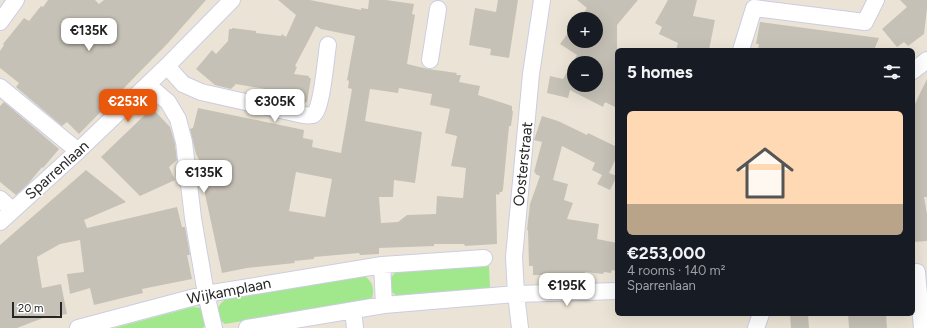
<!DOCTYPE html>
<html lang="en">
<head>
<meta charset="utf-8">
<style>
  :root { --surface:#171b24; --page:#20242c; --text:#f1f3f6; --muted:#9ea1a6; --accent:#ea580c }
  body { margin:0; font-family:Figtree,sans-serif; background:var(--page); color:var(--text); height:100vh; display:flex; flex-direction:column; font-size:15px; white-space:nowrap }
  * { box-sizing:border-box; margin:0 }
  p { font-size:13px; color:var(--muted) }
  .icon { flex:none; width:22px; height:22px; fill:none; stroke:currentColor; stroke-width:2; stroke-linecap:round; stroke-linejoin:round }
  .map { position:relative; flex:1; overflow:hidden }
  .side { position:absolute; left:615px; top:48px; width:300px; height:268px; display:flex; flex-direction:column; background:var(--surface); border-radius:6px; box-shadow:0 4px 16px #0002 }
  .side>* { flex:none }
  .tools { position:absolute; left:567px; top:12px; display:grid; gap:8px }
  .tools a { display:grid; place-items:center; width:36px; height:36px; border-radius:50%; background:var(--surface); box-shadow:0 4px 16px #0002; font-size:20px }
  .scale { position:absolute; left:12px; bottom:10px; width:50px; box-sizing:border-box; padding-left:4px; border:2px solid #262626; border-top:0; font-size:11px; line-height:14px; white-space:nowrap; color:#262626; -webkit-text-stroke:3px #fff; paint-order:stroke }
  .price { position:absolute; translate:-50% -34px; padding:0 9px; border-radius:8px; background:#fff; color:#222; font-size:13px; line-height:26px; filter:drop-shadow(0 1px 2px #0008) }
  .price::after { content:''; position:absolute; left:50%; top:24px; width:12px; height:9px; margin-left:-6px; background:inherit; clip-path:polygon(0 0,100% 0,50% 100%) }
  .price.on { background:var(--accent); color:#fff }
  ul { padding:0; list-style:none }
  li { display:grid; align-content:center; gap:8px; height:212px; padding:0 12px }
  li span { display:grid; place-items:center; height:124px; border-radius:6px; color:#555 }
  li>.icon { margin-inline-start:auto }
  span .icon { width:72px; height:72px; fill:#fffc; stroke-width:1 }
  li b { font-size:17px }
  h2 { display:flex; justify-content:space-between; align-items:center; height:48px; padding:0 12px; font-size:17px }
  .map>svg:first-child { display:block }
  .green { fill:#a0e88b }
  .building { fill:#c6c1b6; fill-rule:evenodd }
  .lines { fill:none; stroke-linecap:round; stroke-linejoin:round }
  .minor-casing { stroke:#cbcde2; stroke-width:18 }
  .minor { stroke:#fff; stroke-width:16 }
  .labels { text-anchor:middle; dominant-baseline:central; stroke-width:3; stroke-linejoin:round; paint-order:stroke }
  .street-label { font-size:15px; fill:#262626; stroke:#fff }
</style>
</head>
<body>
<div class="map">
<svg width="927" height="328" viewBox="0 0 927 328">
  <rect width="100%" height="100%" fill="#ebe4d6"/>
  <path class="green" d="M489,266l1,22 -91,8c-10,-3 -10,-8 -10,-17l7,-7z
    M357,277h9c8,7 8,13 6,22l-147,25c-15,-10 -6,-23 7,-28z
    M193,307l11,1 3,15 -4,5h-89z"/>
  <path class="building" d="M48,0h47l4,4 5,-4h102l-38,43 -89,91 -12,-12 -5,4 -46,-39 3,-4 -19,-15v-17l4,-6 -1,-1 21,-26 5,3 12,-15 2,1z
    M278,0h32l51,10v-2l7,1 1,-9h17l28,4 -2,10 3,1 -8,49 21,5 29,4 -1,2h5l-2,7 21,4 -2,9 34,11v5h1l-2,15h-2l-6,63 -1,3h-2l-1,3 -3,-1 1,50 -32,2 -1,-2h-30v2l-55,2v6l-19,1 -1,-2 -45,4v2l-20,2 1,2 -48,5 -25,5 -20,-93 7,-2 -13,-24 -6,-25 3,-1 5,-20 106,22 -1,8 10,2 -1,7 29,6 11,-64 -4,-1 1,-7 -2,-1 8,-44 -34,-7 -5,-3 -21,40 2,1 -3,7 15,2v2h2l-4,24h-2v2l-30,-5 2,-8 -41,-7 -5,5 -16,-4 -19,-16 16,-19 4,4 12,-13 1,-12h3v-1l24,3v2l25,3 1,-2 4,3 10,-22zM399,88l33,6 -2,11 20,4 -5,24 12,3 -6,30 15,2 -3,30 -26,-2 -1,18 -29,1 -9,7 -17,1 -2,-26h14l1,-17 21,3 7,-51 -57,-11 5,-32 28,4zM296,172l36,7 -7,38 -36,-6z
    M498,0h20l-9,58 -19,-3 1,-6 -22,-4 6,-37 21,4z
    M577,0h61l-21,25v83l-12,-6 -2,5 -33,-17 -2,8 -21,-5 3,-17 13,3 14,-24 -17,-11 14,-19v16h22v-22h-17l8,-11zM574,63h22v22h-22z
    M668,0h29l-4,16 22,4 -6,30h-33l2,-7 -19,-9 3,-7 -7,-4z
    M900,0h27v8l-3,26 -16,12 -4,-4 -7,5 -15,-18 25,-22z
    M760,22l82,11 37,5 -5,12h-116l1,-6h-3z
    M927,79v118h-3l3,17v27l-14,1v-134z
    M4,102l55,47 -16,19 -1,-1 -14,17 -12,11 -16,-13v-76z
    M152,108l18,19 5,17 2,16 -8,7 6,13 -35,16 -39,-39z
    M542,116l16,5 29,14 1,-2 29,14v9l-8,17 8,3 -7,14 -13,-6 5,-9 -10,-5 3,-7 -33,-17 -9,34 15,4 -4,16 9,3 -6,16 32,5 -2,15 20,4v28l-5,-1 -1,3 -7,-1 -1,2 -18,-2v2l-18,-1v2h-34v-9h-4l-1,-36h-1l3,-26 10,-28 -5,-2 1,-1 -2,-1 8,-30 -8,-2z
    M86,170l40,32 -42,18 3,8 90,-21 5,20h3l5,28h-3l5,24 -50,10 1,4 -49,12 -4,-17 -20,6 -3,-20 17,-2 -4,-32 -20,4 -23,13 5,31 19,-4 6,30 -24,4 -26,10h-17v-83z
    M790,314h18l1,14h-18z
    M848,314h38l1,14h-38z"/>
  <g class="lines">
    <g class="minor-casing">
      <path id="minor" d="M0,22l16,-22
        M741,50l13,-42 111,14 11,-22
        M430,60l8,-51
        M167,66l16,18 18,8 102,23c3,0 7,1 10,0 9,-4 13,-59 15,-70
        M913,71l14,-11
        M148,85l20,17 10,17 6,23 9,76 13,76 8,34
        M0,87l78,64
        M0,199l12,11
        M0,222l78,-71 89,-85 65,-66
        M382,265l2,40
        M917,272l5,56
        M353,310l2,18
        M78,328l128,-34 176,-29 102,-7
        M247,328l137,-23 132,-11 101,-3
        M520,328l-4,-34 -2,-37 17,-183 11,-74
        M756,328l5,-14"/>
    </g>
    <use href="#minor" class="minor"/>
  </g>
  <g class="labels">
    <g class="street-label">
      <text transform="translate(523 164) rotate(-84)">Oosterstraat</text>
      <text transform="translate(57 170) rotate(-42)">Sparrenlaan</text>
      <text transform="translate(229 291) rotate(-11)">Wijkamplaan</text>
    </g>
  </g>
</svg>
<div class="tools">
<a>+</a>
<a>−</a>
</div>
<div class="scale">20 m</div>
<b class="price" style="left:89px;top:52px">€135K</b>
<b class="price on" style="left:128px;top:123px">€253K</b>
<b class="price" style="left:275px;top:123px">€305K</b>
<b class="price" style="left:204px;top:194px">€135K</b>
<b class="price" style="left:567px;top:307px">€195K</b>
<section class="side">
<h2>5 homes<svg class="icon" aria-label="filters" viewBox="0 0 24 24"><path d="M4 7h16M4 17h16"/><circle cx="9" cy="7" r="2"/><circle cx="15" cy="17" r="2"/></svg></h2>
<ul>
<li><span style="background:linear-gradient(#ffd9b3 75%,#b9a48a 0)"><svg class="icon" aria-label="home" viewBox="0 0 24 24"><path d="M3 11l9-7 9 7M6 9v11h12V9"/></svg></span><div><b>€253,000</b><p>4 rooms · 140 m²</p><p>Sparrenlaan</p></div></li>
</ul>
</section>
</div>
</body>
</html>
